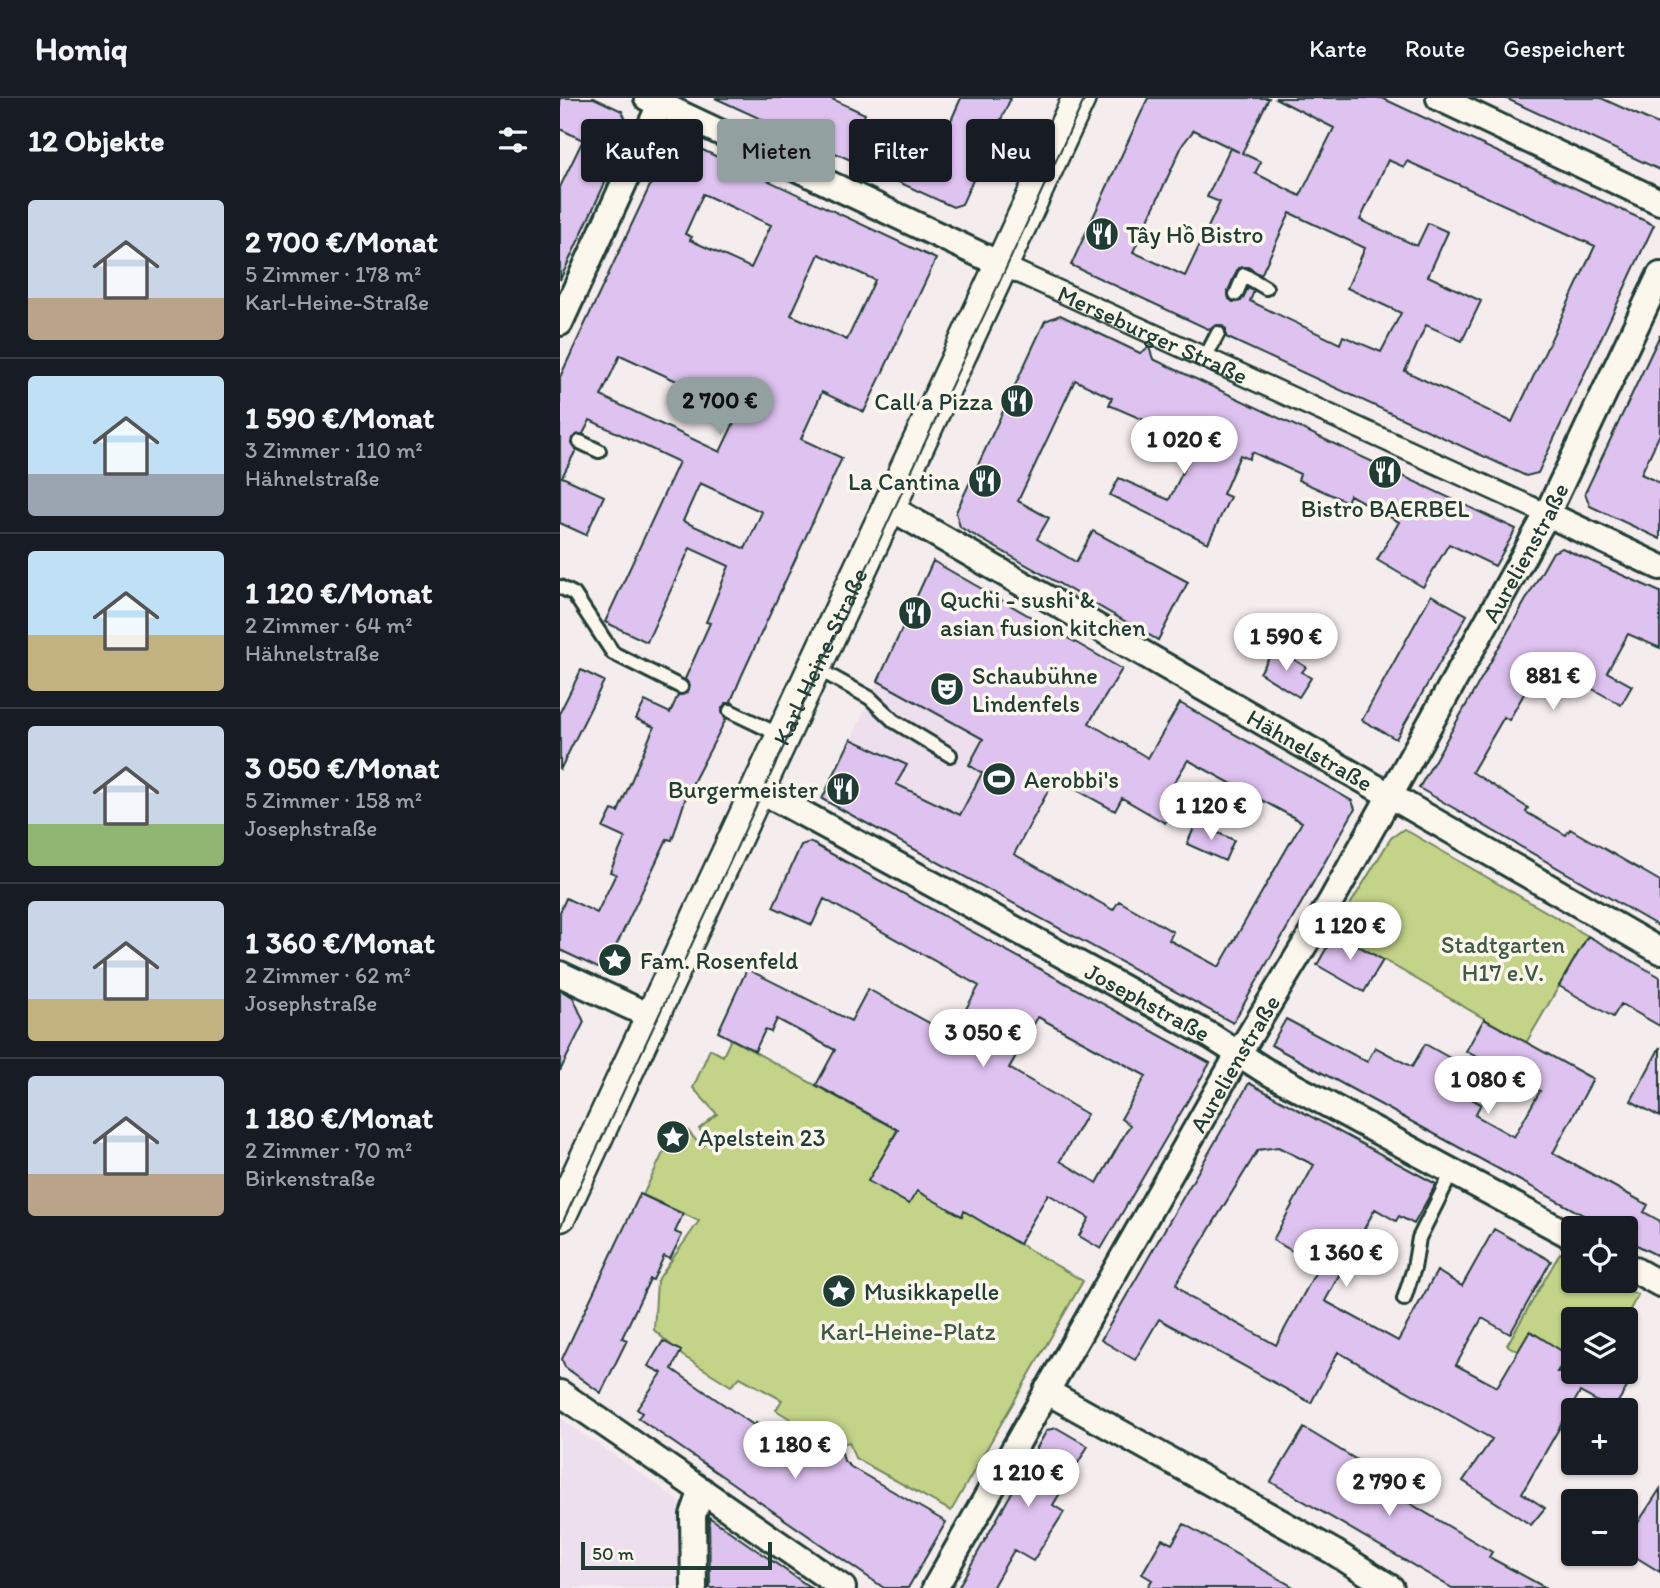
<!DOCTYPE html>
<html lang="de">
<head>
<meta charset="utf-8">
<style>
  :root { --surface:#171b24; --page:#20242c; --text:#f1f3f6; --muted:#9ea1a6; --line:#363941; --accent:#92a19f }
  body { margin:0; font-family:Itim,sans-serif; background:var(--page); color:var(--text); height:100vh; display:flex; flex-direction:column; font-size:26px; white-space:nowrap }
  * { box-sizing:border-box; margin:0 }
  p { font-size:23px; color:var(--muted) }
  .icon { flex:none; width:38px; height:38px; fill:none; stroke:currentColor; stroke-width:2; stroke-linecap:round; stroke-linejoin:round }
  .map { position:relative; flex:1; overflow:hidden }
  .panel { display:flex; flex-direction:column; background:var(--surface); width:560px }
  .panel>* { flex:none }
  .top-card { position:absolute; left:21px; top:21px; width:665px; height:63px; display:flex; gap:14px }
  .tools { position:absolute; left:1001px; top:1118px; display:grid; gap:14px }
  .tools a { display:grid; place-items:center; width:77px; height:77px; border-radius:7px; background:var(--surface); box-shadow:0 2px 5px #0004; font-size:35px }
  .scale { position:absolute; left:21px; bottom:18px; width:191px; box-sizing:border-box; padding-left:7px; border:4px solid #1f3d34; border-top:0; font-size:19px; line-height:24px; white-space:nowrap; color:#1f3d34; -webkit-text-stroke:5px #fbf7ec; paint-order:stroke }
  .price { position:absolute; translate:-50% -60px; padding:0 16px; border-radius:24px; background:#fff; color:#222; font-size:23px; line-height:46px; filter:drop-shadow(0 2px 4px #0008) }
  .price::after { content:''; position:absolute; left:50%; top:42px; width:21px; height:16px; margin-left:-10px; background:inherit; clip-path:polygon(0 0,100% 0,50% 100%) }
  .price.current { background:var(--accent); color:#111 }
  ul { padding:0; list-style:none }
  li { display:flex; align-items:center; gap:21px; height:175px; padding:0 28px }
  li+li { border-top:2px solid var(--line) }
  li span { display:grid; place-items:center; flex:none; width:196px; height:140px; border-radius:7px; color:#555 }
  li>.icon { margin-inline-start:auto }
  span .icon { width:84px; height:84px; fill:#fffc; stroke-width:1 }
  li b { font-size:30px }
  h2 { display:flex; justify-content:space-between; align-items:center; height:84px; padding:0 28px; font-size:30px }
  .tag { padding:0 24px; border-radius:7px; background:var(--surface); box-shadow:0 2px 5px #0004; font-size:24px; line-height:63px }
  .tag.current { background:var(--accent); color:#111 }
  header { display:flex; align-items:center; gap:42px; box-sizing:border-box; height:98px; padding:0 35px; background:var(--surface); border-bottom:2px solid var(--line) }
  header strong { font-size:33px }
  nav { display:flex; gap:38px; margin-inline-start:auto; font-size:24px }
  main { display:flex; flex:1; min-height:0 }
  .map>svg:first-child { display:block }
  .built { fill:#eedfee }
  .green { fill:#c3d388; stroke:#71885e; stroke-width:2 }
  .building { fill:#dec2f0; stroke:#1f3d34; stroke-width:2; fill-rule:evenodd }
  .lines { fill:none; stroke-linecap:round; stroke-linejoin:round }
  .service-casing { stroke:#1f3d34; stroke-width:18 }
  .pedestrian-casing { stroke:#1f3d34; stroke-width:24 }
  .minor-casing { stroke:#1f3d34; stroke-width:30 }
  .tertiary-casing { stroke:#1f3d34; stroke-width:37 }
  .service { stroke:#fbf7ec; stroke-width:12 }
  .pedestrian { stroke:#fbf7ec; stroke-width:19 }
  .minor { stroke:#fbf7ec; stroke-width:24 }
  .tertiary { stroke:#fbf7ec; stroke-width:32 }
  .tram { stroke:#1f3d34; stroke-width:2 }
  .labels { text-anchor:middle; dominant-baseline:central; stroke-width:7; stroke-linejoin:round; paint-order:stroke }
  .poi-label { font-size:24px; fill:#1f3d34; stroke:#fbf7ec; text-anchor:start }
  .street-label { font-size:24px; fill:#1f3d34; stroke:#fbf7ec }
  .park-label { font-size:24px; fill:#405b45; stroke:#fbf7ec }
</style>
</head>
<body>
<header>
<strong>Homiq</strong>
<nav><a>Karte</a><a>Route</a><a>Gespeichert</a></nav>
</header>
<main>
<section class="panel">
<h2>12 Objekte<svg class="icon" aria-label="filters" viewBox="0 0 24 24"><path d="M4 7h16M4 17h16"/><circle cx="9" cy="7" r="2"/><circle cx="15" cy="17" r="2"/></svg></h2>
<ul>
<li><span style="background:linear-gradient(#c9d6e8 70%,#b9a48a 0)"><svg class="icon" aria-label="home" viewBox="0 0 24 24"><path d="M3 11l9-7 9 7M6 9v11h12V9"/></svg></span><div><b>2 700 €/Monat</b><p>5 Zimmer · 178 m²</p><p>Karl-Heine-Straße</p></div></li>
<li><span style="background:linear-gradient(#bfe0f5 70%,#9aa5b1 0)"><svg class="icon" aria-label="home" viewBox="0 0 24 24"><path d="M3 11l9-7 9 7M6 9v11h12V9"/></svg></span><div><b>1 590 €/Monat</b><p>3 Zimmer · 110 m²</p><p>Hähnelstraße</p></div></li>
<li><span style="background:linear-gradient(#bfe0f5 60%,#c2b280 0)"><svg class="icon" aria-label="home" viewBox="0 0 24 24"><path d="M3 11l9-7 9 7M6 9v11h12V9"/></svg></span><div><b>1 120 €/Monat</b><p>2 Zimmer · 64 m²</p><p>Hähnelstraße</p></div></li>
<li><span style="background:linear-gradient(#c9d6e8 70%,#8fb573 0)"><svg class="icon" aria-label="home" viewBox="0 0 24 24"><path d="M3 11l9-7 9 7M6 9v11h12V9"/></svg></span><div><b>3 050 €/Monat</b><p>5 Zimmer · 158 m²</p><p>Josephstraße</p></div></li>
<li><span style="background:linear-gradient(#c9d6e8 70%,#c2b280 0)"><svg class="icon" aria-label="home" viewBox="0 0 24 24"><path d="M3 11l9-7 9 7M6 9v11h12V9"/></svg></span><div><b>1 360 €/Monat</b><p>2 Zimmer · 62 m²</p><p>Josephstraße</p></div></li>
<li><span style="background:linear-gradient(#c9d6e8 70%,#b9a48a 0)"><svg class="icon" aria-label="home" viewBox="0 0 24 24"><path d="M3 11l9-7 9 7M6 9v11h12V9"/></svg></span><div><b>1 180 €/Monat</b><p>2 Zimmer · 70 m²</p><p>Birkenstraße</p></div></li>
</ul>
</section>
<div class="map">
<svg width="1100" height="1490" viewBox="0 0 1100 1490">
  <rect width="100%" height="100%" fill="#f5eced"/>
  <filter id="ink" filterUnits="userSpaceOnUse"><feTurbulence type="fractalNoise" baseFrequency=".0143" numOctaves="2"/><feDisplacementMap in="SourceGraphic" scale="14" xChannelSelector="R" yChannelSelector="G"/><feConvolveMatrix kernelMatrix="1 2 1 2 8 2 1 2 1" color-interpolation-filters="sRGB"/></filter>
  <g filter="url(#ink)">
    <path class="built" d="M318,583l177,97 -62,114 -170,-92z
      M0,1320l120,83 1,87h-121z"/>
    <path class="green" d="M844,731l184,107 -62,107 -192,-112 57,-93z
      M171,941l166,91 -28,52 40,22 11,-18 41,30 15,-26 13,36 94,55 -132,230 -96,-53 -6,-16 -7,2 -1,7 -65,-41 6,-10 -42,-23 -9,9 -48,-30 -29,-26 3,-49 42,-60 -56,-26 20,-42 25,-22 14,16 7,-6 -10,-12 18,-15 -24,-26 17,-39 13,7z
      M1000,1155l13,7v21h39l26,14 -13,24 -52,1v52l-18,3 -48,-30z"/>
    <path class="building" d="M0,0h34l28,13 8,18 -70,151v-93l23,-47 -23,-11z
      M155,0h115l35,16 -2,5 75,31 23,-52h50l-49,106 -9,3z
      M588,0h121l-27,55 19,9 -6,11 45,23 34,-68 -59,-30h107l272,127 -116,248 -12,3 -300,-139v-8l-5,-4 -13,4 -137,-64zM634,32l45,22 -9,-4 -23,49 13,5 -35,74 -52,-24 50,-108zM828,62l16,7 3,-6 188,85 -83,176 -107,-51 21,-46 36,16 19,-40 -53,-25 20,-44 -20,-9 -11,23 -57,-26zM730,115l75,35 -18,40 54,25 -20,39 -38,-16 -3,8 -90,-43 4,-10 -6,-3 -7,13 -8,1 -4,-3 -1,-8 10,-23 10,-1 13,8z
      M945,0h96l59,27v45z
      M119,41l257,120 -72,153 -42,-20 -21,47 41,19 -100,217 -11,26 2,2h-7l-4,5 4,11 -39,75 -15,46 -5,-1 -60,126 -9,3 -38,-18v-38l6,-14 31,15 19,-39 -6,-2 15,-34 -22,-10 9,-18 6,2 36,-85 -18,-8 9,-18 25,12 8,-18 10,-4 2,-5 -5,-7 25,-56 -4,-1 23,-56 -39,-18 -43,94 -42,-20 74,-160 -89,-42 -7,14 -11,4 -1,5 5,7 -14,27 42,19 -18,39 -26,-12v-146l110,-234zM143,96l68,31 -20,43 -61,-28 2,-3 -7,-3zM259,156l56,26 -28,60 -56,-25zM60,257l120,55 -20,42 -119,-56zM140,385l62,29 -17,37 -62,-28z
      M500,217l80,38 9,-6 4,12 363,170 -21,37 -46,-22 -26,43 -46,-27 22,-38 -49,-27 -3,7 -49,-22 2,-6 -48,-22 -3,7 -9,-4 -17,39 7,3 -22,46 -98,-48 9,-17 50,22 28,-57 -88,-38 3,-7 -37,-18 -57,121 31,17 -12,21 39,23 17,-31 95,51 -30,58 -198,-113 -4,-15 89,-191z
      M1100,237v99l-19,40 19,9v56l-70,-33 -5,-13z
      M1002,450l98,44v56l-32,-14 -21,38 25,14 -11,19 -78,-44 -34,59 -5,-3 -32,55 56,36 -2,4 40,23 4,-6 90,52v46l-241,-139 134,-236z
      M373,463l189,108 -33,54 59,35 32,-55 172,98 3,8 -122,214 -411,-224 29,-60 56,26 -11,19 64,31 22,-42 -13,-8 14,-26 -105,-58zM628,662l114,62 -83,145 -50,-27 4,-8 -54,-31 -6,9 -99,-56 41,-76 60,33 7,-13 43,25 12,-20 -11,-7z
      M871,497l36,20 -71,124 -34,-19z
      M715,550l31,19 -4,5 9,6 -12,19 -39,-24z
      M21,572l23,11 -44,89v-58z
      M636,725l38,17 -9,21 -38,-17z
      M250,744l400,221 -109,186 -22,-13 10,-18 -41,-24 -29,50 -55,-33 -2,5 -45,-25 -8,13 -41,-23 30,-51 -82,-45 19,-35 -58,-31 -6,13 -6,-2 -10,21 -37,-19 29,-63 104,52 17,-32 83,46 28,-49 -155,-87 -12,26 -39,-18 28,-62zM478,919l108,59 -25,43 9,6 -33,58 -37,-22 27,-47 -78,-46z
      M775,835l48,27 -19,32 -47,-27z
      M1028,838l72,41v49l-39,-22 -8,13 -54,-31z
      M0,892l13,7 11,25 -24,49z
      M726,921l81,43 8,-15 37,20 13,-23 25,14 -13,22 44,24 -6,11 39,22 26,-46 -74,-40 18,-32 109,60 -40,74 95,52 -4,7 16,9v36l-31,-16 7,-13h-29l-336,-183z
      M1100,949v70l-29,-16z
      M689,985l187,101 -22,40 -15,-8 -3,5 -21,-12 -50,92 73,40 39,-70 25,15 32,-57 57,32 -41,73 -28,-16 -26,47 41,22 33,-56 38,24 -11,17h52l20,12 -16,26 -33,-18 -58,101 23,15 -14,17 -68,-44 29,-42 -154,-87 -27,51 -152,-84 -24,41 -34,-20zM718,1049l36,18 -41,75 46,26 -43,79 -87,-48 -13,-13 82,-134z
      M80,1096l43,20 -8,18 7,3 -12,24 -6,-3 -11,24 -3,-1 -28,59 5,2 -26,53 -36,-26 -3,-8z
      M103,1243l18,10 -9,18 83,57 1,-3 60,41 13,-19 13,8 2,8 7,6 95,55 -38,66h-24l-246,-170 4,-5 -5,-4 25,-36 -14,-7z
      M497,1330l31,18 -35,59 11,7 -31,49 -19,-11 -22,38h-34l89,-158z
      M744,1330l61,37 -3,6 7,4 -2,3 125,74 -3,5 57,31h-94l-181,-106z
      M1100,1391v83l-34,-21v-10z
      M149,1419l102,71h-101z
      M624,1426l111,64h-148l5,-8 -10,-6 20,-35 10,5z"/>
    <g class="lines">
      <g class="service-casing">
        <path id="service" d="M676,196l8,-19 22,13
          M645,260l13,-25
          M20,344l19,9
          M0,489l14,7 39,59 68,34
          M256,570l54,30 24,23 56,34
          M170,613l52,25
          M844,1201l10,-31 5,-30 33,-66"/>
      </g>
      <g class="pedestrian-casing">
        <g id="pedestrian">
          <path id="s1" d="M442,167l545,249"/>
        </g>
      </g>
      <g class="minor-casing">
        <g id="minor">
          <path d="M87,0l355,167"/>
          <path d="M879,0l221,104"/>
          <path d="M0,225l103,-225"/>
          <path id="s2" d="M329,409l771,444"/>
          <path d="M987,416l113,53"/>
          <path id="s3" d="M198,691l453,247 53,34 309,167"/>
          <path d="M0,876l92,43"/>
          <path d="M1066,1167l34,19"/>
          <path d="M486,1293l288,161 57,36"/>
          <path d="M0,1295l283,195"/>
          <path d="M134,1490l-1,-73 9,-25"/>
          <path id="s4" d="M375,1490l304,-535 91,-150 217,-389 113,-239"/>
        </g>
      </g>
      <g class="tertiary-casing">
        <g id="tertiary">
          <path id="s5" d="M0,1117l519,-1117"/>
        </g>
      </g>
      <use href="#service" class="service"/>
      <use href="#pedestrian" class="pedestrian"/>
      <use href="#minor" class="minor"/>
      <use href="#tertiary" class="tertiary"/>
      <path class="tram" d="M0,1130l525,-1130"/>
    </g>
  </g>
  <defs>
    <g id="restaurant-disc" transform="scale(1.75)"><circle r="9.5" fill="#1f3d34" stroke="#fbf7ec"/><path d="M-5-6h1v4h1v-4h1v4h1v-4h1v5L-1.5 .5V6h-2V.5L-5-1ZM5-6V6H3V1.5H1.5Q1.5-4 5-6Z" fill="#fff"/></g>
    <g id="theatre-disc" transform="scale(1.75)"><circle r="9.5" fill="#1f3d34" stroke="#fbf7ec"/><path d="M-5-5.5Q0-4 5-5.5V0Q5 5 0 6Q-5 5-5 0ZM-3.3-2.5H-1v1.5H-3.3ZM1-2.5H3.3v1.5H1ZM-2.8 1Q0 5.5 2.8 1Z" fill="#fff"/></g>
    <g id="stadium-disc" transform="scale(1.75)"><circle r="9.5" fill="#1f3d34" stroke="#fbf7ec"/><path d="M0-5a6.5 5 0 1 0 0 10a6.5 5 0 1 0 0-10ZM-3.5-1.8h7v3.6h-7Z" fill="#fff"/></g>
    <g id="sight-disc" transform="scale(1.75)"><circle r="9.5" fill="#1f3d34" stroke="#fbf7ec"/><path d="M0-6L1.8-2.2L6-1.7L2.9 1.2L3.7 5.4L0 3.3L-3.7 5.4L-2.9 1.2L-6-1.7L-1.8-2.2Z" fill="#fff"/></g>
  </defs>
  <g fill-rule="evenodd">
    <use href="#restaurant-disc" x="542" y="136"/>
    <use href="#restaurant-disc" x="457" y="303"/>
    <use href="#restaurant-disc" x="825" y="374"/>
    <use href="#restaurant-disc" x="425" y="383"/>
    <use href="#restaurant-disc" x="355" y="515"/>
    <use href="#theatre-disc" x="387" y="591"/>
    <use href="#stadium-disc" x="439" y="681"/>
    <use href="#restaurant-disc" x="283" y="691"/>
    <use href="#sight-disc" x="55" y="862"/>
    <use href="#sight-disc" x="113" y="1039"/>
    <use href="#sight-disc" x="279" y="1193"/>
  </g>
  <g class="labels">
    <g class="poi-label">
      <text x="566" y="136">Tây Hồ Bistro</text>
      <text x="433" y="303" text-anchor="end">Call a Pizza</text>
      <text x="400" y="383" text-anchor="end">La Cantina</text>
      <text x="825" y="410" text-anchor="middle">Bistro BAERBEL</text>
      <text x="380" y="501">Quchi - sushi &amp;<tspan x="380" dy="28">asian fusion kitchen</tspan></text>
      <text x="412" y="577">Schaubühne<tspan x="412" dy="28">Lindenfels</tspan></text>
      <text x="464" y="681">Aerobbi's</text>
      <text x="258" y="691" text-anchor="end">Burgermeister</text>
      <text x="80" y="862">Fam. Rosenfeld</text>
      <text x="138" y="1039">Apelstein 23</text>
      <text x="304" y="1193">Musikkapelle</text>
    </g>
    <g class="street-label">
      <text stroke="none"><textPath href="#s1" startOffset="166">Merseburger Straße</textPath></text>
      <text stroke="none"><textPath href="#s4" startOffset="1192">Aurelienstraße</textPath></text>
      <text stroke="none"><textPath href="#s5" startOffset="616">Karl-Heine-Straße</textPath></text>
      <text stroke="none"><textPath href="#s2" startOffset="486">Hähnelstraße</textPath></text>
      <text stroke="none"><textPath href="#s3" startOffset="444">Josephstraße</textPath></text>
      <text stroke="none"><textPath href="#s4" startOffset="604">Aurelienstraße</textPath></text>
    </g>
    <g class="park-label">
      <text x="943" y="846">Stadtgarten<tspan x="943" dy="28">H17 e.V.</tspan></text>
      <text x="348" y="1233">Karl-Heine-Platz</text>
    </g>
  </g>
</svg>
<div class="tools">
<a><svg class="icon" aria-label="locate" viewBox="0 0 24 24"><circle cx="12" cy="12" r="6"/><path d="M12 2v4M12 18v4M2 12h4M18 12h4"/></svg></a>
<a><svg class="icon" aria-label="layers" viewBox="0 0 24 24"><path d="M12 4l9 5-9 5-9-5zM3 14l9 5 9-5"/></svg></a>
<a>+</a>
<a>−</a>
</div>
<div class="scale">50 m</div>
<b class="price current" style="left:160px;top:339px">2 700 €</b>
<b class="price" style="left:624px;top:378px">1 020 €</b>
<b class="price" style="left:726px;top:575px">1 590 €</b>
<b class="price" style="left:993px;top:614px">881 €</b>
<b class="price" style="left:651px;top:744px">1 120 €</b>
<b class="price" style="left:790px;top:864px">1 120 €</b>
<b class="price" style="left:423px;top:971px">3 050 €</b>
<b class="price" style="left:928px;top:1018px">1 080 €</b>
<b class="price" style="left:786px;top:1191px">1 360 €</b>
<b class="price" style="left:235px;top:1383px">1 180 €</b>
<b class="price" style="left:468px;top:1411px">1 210 €</b>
<b class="price" style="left:829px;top:1420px">2 790 €</b>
<div class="top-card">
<a class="tag">Kaufen</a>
<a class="tag current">Mieten</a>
<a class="tag">Filter</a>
<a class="tag">Neu</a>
</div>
</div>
</main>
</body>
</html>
